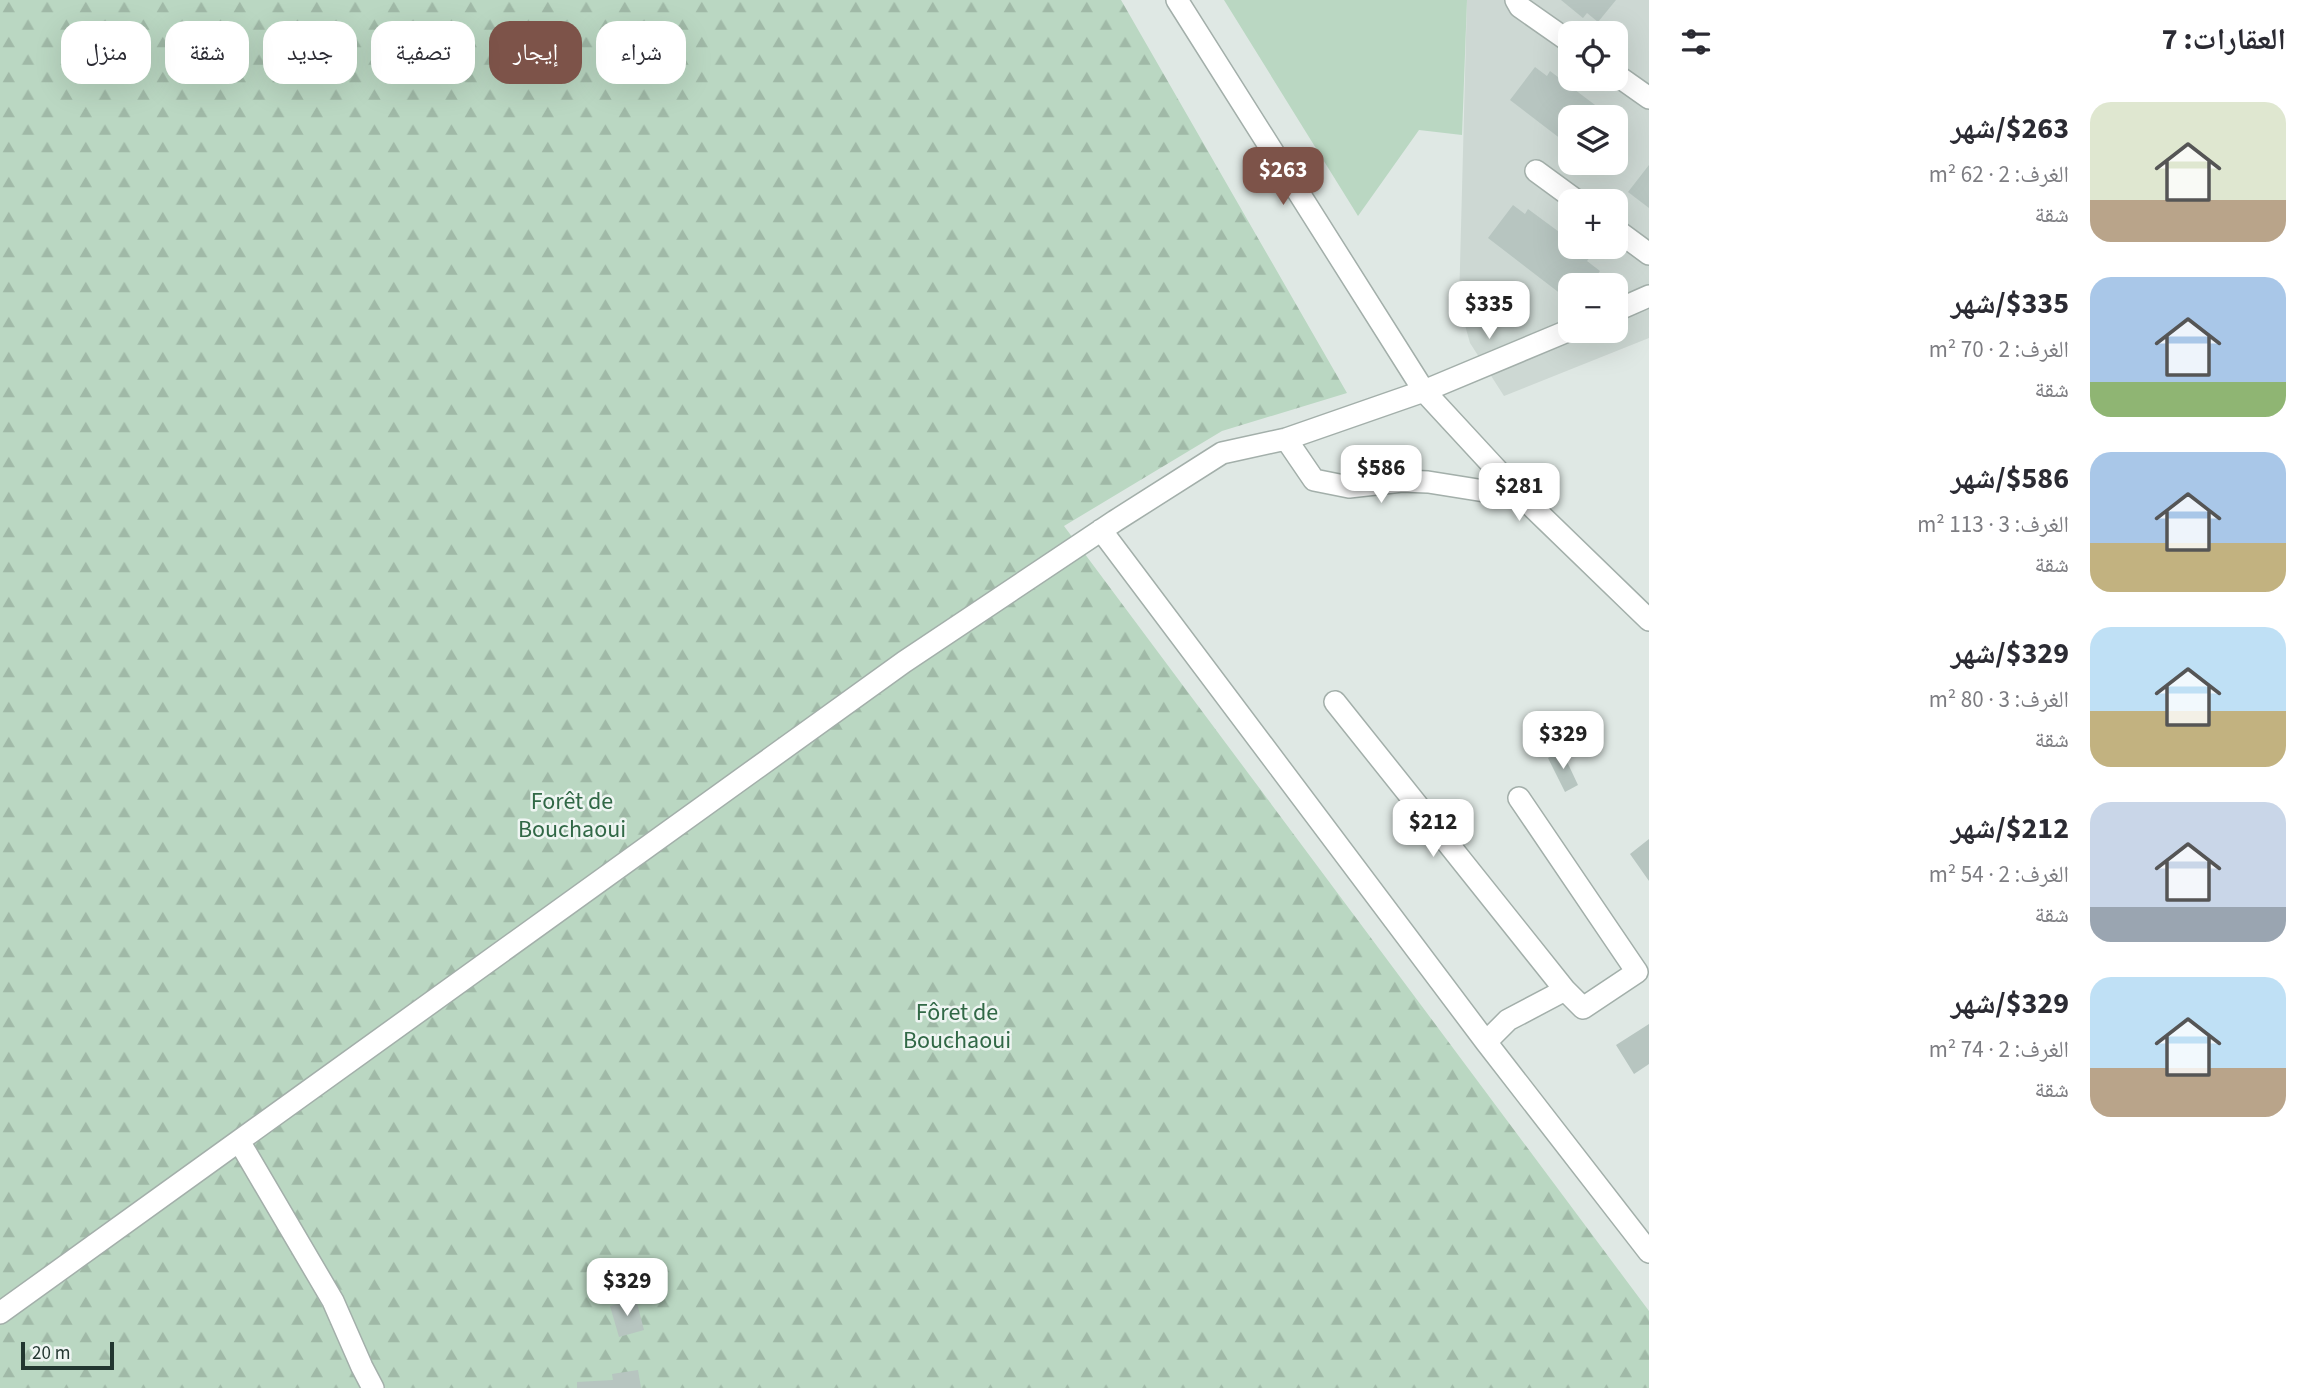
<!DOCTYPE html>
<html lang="ar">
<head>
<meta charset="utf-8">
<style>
  :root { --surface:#fff; --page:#f7f7f7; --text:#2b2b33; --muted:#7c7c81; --accent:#7d5349 }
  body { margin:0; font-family:"Source Sans 3","Noto Naskh Arabic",sans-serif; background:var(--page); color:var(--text); direction:rtl; height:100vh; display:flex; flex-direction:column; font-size:26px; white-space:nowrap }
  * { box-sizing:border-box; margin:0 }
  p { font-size:23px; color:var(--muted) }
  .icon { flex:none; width:38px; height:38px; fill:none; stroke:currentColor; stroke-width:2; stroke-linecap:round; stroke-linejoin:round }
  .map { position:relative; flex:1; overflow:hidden; direction:ltr }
  .drawer { display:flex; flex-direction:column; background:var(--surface); width:665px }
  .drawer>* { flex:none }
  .banner { position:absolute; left:21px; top:21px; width:665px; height:63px; direction:rtl; display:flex; gap:14px }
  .buttons { position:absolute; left:1558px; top:21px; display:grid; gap:14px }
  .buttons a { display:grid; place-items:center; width:70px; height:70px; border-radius:14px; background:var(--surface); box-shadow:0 7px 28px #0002; font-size:35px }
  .scale { position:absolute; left:21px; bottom:18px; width:93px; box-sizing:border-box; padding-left:7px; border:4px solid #223630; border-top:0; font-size:19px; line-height:24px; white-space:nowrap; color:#223630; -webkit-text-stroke:5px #eef5f2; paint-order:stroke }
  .price { position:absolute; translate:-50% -60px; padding:0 16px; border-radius:14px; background:#fff; color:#222; font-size:23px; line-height:46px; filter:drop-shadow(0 2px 4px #0008) }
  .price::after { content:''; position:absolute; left:50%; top:42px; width:21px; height:16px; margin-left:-10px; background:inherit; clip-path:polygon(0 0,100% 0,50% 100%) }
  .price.active { background:var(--accent); color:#fff }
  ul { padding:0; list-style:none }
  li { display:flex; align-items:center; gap:21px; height:175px; padding:0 28px }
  li span { display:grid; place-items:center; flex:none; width:196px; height:140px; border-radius:21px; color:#555 }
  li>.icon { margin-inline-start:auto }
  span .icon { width:84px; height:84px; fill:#fffc; stroke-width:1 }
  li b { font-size:30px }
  h2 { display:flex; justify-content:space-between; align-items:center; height:84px; padding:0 28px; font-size:30px }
  .chip { padding:0 24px; border-radius:21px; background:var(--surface); box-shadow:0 7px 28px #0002; font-size:24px; line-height:63px }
  .chip.active { background:var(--accent); color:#fff }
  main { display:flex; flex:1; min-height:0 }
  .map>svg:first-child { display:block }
  .built { fill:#cdd8d3; fill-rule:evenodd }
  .grass { fill:#bad7c2 }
  .forest { fill:url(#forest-firs) }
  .building { fill:#b7c5c0 }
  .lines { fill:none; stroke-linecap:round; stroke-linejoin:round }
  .minor-casing { stroke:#a3afaa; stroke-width:24 }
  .minor { stroke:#fff; stroke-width:21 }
  .labels { text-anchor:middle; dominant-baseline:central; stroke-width:5; stroke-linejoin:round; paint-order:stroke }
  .park-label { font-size:24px; fill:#316846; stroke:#eef5f2 }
</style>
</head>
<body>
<main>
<section class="drawer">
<h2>العقارات: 7<svg class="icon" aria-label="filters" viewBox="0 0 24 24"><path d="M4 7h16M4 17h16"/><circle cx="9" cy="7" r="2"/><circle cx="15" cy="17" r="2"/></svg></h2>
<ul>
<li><span style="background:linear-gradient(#dfe7d0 70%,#b9a48a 0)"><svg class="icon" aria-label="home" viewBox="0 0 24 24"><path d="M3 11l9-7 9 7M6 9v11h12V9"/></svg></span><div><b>$263/شهر</b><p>الغرف: 2 · 62 m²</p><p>شقة</p></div></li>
<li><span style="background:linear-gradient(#a9c7e8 75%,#8fb573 0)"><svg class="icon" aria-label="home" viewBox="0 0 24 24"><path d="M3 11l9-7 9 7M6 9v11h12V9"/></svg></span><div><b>$335/شهر</b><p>الغرف: 2 · 70 m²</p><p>شقة</p></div></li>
<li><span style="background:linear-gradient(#a9c7e8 65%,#c2b280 0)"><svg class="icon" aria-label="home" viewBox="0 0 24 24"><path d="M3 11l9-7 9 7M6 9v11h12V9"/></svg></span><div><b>$586/شهر</b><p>الغرف: 3 · 113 m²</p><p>شقة</p></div></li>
<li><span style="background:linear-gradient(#bfe0f5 60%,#c2b280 0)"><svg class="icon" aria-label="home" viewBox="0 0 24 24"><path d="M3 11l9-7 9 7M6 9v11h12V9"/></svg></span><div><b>$329/شهر</b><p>الغرف: 3 · 80 m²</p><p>شقة</p></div></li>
<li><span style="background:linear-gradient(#c9d6e8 75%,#9aa5b1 0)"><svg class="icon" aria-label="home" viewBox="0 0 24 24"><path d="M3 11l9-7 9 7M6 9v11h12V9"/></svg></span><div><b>$212/شهر</b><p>الغرف: 2 · 54 m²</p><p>شقة</p></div></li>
<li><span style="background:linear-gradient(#bfe0f5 65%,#b9a48a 0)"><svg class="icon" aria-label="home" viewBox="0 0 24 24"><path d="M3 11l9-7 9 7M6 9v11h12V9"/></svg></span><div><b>$329/شهر</b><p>الغرف: 2 · 74 m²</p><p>شقة</p></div></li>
</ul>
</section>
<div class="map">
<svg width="1649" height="1388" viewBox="0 0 1649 1388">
  <defs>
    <pattern id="forest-firs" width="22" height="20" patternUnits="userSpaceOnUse" patternTransform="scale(1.75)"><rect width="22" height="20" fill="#bad7c2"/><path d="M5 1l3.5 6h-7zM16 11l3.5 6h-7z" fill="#a0b9a7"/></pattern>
  </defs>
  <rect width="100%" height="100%" fill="#dfe8e4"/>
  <path class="built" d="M1467,0h182v338l-145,58 -34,-53 -11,-39zM1570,33h45v46h-45zM1570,117h45v46h-45zM1570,201h45v46h-45zM1570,285h45v46h-45z"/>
  <path class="grass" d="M1224,0h243l-5,135 -43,-5 -61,86z"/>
  <path class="forest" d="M0,0h1121l226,393 -125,38 -158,95 585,785v77h-1649z"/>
  <path class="building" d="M1561,0h55l-18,22 -11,-9 -4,5z
    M1535,67l12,9 3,-5 61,46h-41v29l-60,-46z
    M1615,128l7,6 -7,9z
    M1649,165v43l-21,-16z
    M1513,205l12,9 3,-5 42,31v7h9l12,9 -4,5 13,10 -10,14h-20v16l-82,-63z
    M1562,751l16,34 -13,7 -17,-34z
    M1649,839v42l-19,-27z
    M1649,1024v40l-15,10 -18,-29z
    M636,1299l8,31 -25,7 -9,-31z
    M638,1370l3,18h-64v-6l36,-2 -1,-6z"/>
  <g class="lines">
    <g class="minor-casing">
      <path id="minor" d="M1177,0l247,391 98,106 127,123
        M1516,0l4,7 50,35
        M1615,74l34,24
        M1536,171l41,30
        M1615,229l34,25
        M1615,311l34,-15
        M1286,439l28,41 35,7 53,-6 26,1 94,15
        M1101,530l385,512 163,210
        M1335,702l230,288
        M1486,1042l22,-22 57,-30 18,18 54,-36 -118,-174
        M239,1141l94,160 29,66 11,21
        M0,1313l904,-651 211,-141 107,-68 64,-14 138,-48 146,-61"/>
    </g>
    <use href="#minor" class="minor"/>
  </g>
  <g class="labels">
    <g class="park-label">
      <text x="572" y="801">Forêt de<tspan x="572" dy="28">Bouchaoui</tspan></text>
      <text x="957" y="1012">Fôret de<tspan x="957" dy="28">Bouchaoui</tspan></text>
    </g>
  </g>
</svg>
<div class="buttons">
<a><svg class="icon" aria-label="locate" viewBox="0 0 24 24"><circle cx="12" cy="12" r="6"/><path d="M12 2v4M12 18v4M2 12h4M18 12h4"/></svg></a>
<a><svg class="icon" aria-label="layers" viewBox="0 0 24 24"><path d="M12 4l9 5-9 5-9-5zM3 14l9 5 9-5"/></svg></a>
<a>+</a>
<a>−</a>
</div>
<div class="scale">20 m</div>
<b class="price active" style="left:1283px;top:207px">$263</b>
<b class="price" style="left:1489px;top:341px">$335</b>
<b class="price" style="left:1381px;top:505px">$586</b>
<b class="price" style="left:1519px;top:523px">$281</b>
<b class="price" style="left:1563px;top:771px">$329</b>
<b class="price" style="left:1433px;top:859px">$212</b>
<b class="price" style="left:627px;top:1318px">$329</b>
<div class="banner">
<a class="chip">شراء</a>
<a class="chip active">إيجار</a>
<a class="chip">تصفية</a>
<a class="chip">جديد</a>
<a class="chip">شقة</a>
<a class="chip">منزل</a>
</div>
</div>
</main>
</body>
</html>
